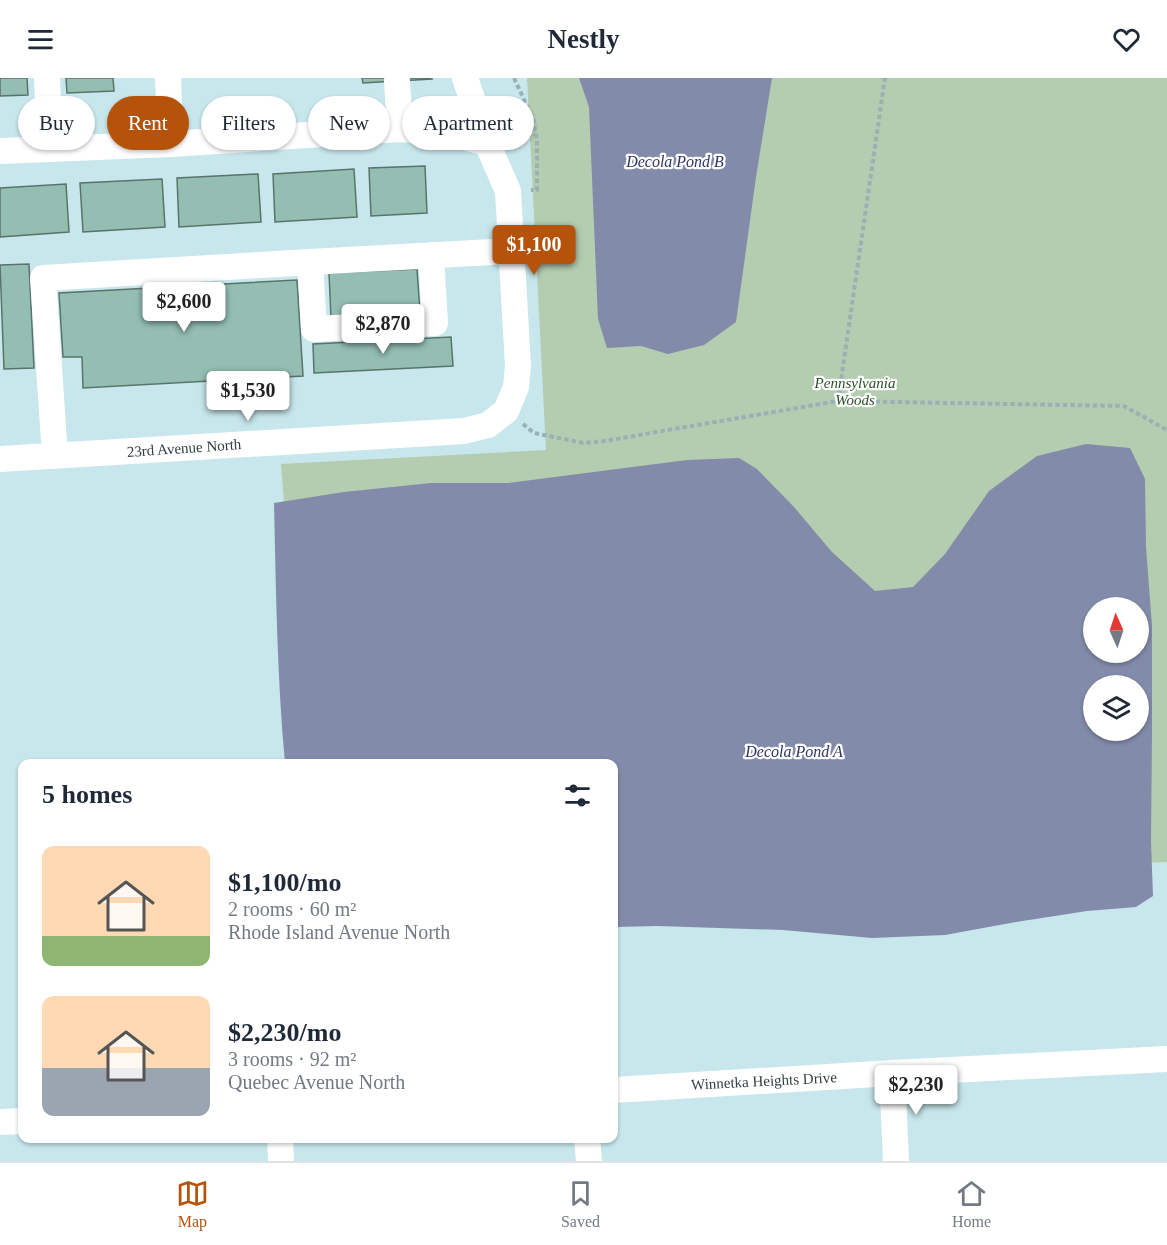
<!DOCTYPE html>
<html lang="en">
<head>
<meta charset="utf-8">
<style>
  :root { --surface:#fff; --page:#f2f2f3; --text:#1f2937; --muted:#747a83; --line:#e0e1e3; --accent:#b45309 }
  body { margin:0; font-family:"Times New Roman",serif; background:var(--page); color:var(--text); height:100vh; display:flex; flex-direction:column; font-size:22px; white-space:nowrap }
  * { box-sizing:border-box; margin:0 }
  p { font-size:20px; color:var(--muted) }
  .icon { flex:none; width:33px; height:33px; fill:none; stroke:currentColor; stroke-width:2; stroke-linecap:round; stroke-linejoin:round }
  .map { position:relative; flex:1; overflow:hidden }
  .side { position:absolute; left:18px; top:681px; width:600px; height:384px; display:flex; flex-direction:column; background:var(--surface); border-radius:12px; box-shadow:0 2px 4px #0004 }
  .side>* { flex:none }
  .hud { position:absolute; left:18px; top:18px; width:600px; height:54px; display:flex; gap:12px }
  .needle { width:39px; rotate:357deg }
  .fabs { position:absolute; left:1083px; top:519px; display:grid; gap:12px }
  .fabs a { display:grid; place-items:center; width:66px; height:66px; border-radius:50%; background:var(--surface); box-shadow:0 2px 4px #0004; font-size:30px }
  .price { position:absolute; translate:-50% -51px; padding:0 14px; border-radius:6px; background:#fff; color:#222; font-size:20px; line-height:39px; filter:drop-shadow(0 2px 3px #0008) }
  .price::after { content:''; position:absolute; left:50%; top:36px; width:18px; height:14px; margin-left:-9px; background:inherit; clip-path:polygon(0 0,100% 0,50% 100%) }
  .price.on { background:var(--accent); color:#fff }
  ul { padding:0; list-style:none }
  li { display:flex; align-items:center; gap:18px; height:150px; padding:0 24px }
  li span { display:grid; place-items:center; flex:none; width:168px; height:120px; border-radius:12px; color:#555 }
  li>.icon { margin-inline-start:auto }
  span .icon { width:72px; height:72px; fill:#fffc; stroke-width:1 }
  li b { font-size:26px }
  h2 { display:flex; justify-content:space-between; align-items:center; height:72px; padding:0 24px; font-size:26px }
  .pill { padding:0 21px; border-radius:27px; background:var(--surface); box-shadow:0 2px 4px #0004; font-size:21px; line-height:54px }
  .pill.on { background:var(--accent); color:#fff }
  header { display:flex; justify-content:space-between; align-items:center; height:78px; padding:0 24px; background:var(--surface); font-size:27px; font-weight:600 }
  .menu { display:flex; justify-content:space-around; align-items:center; height:84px; border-top:2px solid var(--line); background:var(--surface); font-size:16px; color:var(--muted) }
  .menu a { display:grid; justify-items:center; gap:3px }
  .menu .on { color:var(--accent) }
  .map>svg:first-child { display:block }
  .green { fill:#b4ccb0; fill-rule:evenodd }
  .water { fill:#838baa; fill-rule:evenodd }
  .building { fill:#94beb2; stroke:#59736b; stroke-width:1.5 }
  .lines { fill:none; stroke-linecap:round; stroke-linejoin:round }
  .path { stroke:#98b1b5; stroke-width:4; stroke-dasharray:4.5 3; stroke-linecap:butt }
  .minor { stroke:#fff; stroke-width:26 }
  .labels { text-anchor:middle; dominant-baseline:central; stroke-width:4.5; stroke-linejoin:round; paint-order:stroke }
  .park-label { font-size:15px; font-style:italic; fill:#2a4e26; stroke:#fff }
  .street-label { font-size:15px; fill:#323e40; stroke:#fff }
  .water-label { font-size:16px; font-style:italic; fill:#2f3663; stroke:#fff }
</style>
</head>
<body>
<header><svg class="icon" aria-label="menu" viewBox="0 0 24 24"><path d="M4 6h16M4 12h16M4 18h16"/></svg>Nestly<svg class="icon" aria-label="heart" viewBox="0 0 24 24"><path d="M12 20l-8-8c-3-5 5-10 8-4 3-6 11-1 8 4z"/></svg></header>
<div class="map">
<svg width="1167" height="1083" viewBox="0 0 1167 1083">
  <rect width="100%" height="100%" fill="#c7e7ec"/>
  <path class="green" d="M527,0h640v784l-553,23v-121l-310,-1 -23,-299 265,-14zM1094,530h44v44h-44zM1094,608h44v44h-44z"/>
  <path class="water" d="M579,0h193l-16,99 -20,145 -32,23 -36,9 -27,-8 -34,2 -9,-29 -9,-212z
    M1086,366l44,4 15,31 1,68 6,79v109l-1,107 2,54 -17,11 -49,4 -71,11 -71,13 -73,3 -89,-8 -125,-4 -44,1v-163l-329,-1c-8,-86 -9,-173 -11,-260l70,-11 87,-9h77l179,-23 52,-2 18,11 37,38 38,45 43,39 38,-4 32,-33 44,-63 48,-35zM1094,530h44v44h-44zM1094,608h44v44h-44z"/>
  <path class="building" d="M0,0h27l1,17 -28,1z
    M66,0h47l1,13 -47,2z
    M362,0h70v1l-69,4z
    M425,88l2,47 -56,3 -2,-48z
    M354,91l3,48 -82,5 -2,-48z
    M258,96l3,48 -82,5 -2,-49z
    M162,101l3,48 -82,5 -3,-49z
    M66,106l3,48 -69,5v-49z
    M29,186l5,104 -30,1 -4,-104z
    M417,191l3,44 -89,5 -2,-45z
    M297,202l6,96 -220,12 -1,-31h-19l-4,-64z
    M451,259l2,29 -139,7 -1,-29z"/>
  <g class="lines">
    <path class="path" d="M514,0l19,41 4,21v50h-6
      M838,323l47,-323
      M523,346l11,9 49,10 21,-2 234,-40 286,5 43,24"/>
    <path class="minor" d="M47,0l3,71
      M168,0l3,66 229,-15 43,3 44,11
      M397,3l3,48
      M0,73l171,-7
      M310,184l4,67 121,-6 -4,-68
      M55,378l-12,-178 267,-16 201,-11
      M0,381l464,-28 24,-6 18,-14 10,-24 2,-21 -10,-175 -21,-48 -22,-65
      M892,995l4,88
      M614,1012l278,-17 275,-14
      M0,1044l22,-1
      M280,1060l1,23
      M587,1060l2,23"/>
  </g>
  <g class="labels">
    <g class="park-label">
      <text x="855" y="305">Pennsylvania<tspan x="855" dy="17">Woods</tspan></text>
    </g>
    <g class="street-label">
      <text transform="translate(184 370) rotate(-4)">23rd Avenue North</text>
      <text transform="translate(764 1003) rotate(-3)">Winnetka Heights Drive</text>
    </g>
    <g class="water-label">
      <text x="675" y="83">Decola Pond B</text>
      <text x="794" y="673">Decola Pond A</text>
    </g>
  </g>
</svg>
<div class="fabs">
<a><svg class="needle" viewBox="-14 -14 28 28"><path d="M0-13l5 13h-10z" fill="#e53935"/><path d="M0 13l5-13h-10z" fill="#747a83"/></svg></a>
<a><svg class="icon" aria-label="layers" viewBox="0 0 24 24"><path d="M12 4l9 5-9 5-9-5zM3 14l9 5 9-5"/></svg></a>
</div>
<b class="price on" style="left:534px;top:198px">$1,100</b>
<b class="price" style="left:184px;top:255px">$2,600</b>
<b class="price" style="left:383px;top:277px">$2,870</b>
<b class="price" style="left:248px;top:344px">$1,530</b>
<b class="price" style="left:916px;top:1038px">$2,230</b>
<div class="hud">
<a class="pill">Buy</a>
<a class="pill on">Rent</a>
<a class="pill">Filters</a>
<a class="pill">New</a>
<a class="pill">Apartment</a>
</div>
<section class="side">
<h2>5 homes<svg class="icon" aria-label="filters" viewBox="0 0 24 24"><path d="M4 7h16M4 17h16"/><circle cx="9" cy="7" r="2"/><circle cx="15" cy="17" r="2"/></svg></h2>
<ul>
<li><span style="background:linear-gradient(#ffd9b3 75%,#8fb573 0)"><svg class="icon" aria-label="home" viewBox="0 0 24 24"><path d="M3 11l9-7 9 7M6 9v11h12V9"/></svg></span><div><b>$1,100/mo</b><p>2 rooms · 60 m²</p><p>Rhode Island Avenue North</p></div></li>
<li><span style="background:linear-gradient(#ffd9b3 60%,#9aa5b1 0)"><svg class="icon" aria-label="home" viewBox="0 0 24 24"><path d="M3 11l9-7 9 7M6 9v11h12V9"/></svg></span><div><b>$2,230/mo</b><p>3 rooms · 92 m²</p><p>Quebec Avenue North</p></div></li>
</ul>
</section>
</div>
<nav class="menu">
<a class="on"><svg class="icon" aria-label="map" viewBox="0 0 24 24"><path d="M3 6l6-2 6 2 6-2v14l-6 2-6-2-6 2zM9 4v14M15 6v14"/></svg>Map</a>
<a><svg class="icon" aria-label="saved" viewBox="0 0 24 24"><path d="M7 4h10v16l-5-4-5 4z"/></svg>Saved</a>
<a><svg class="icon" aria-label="home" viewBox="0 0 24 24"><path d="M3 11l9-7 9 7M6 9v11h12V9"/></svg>Home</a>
</nav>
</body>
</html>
